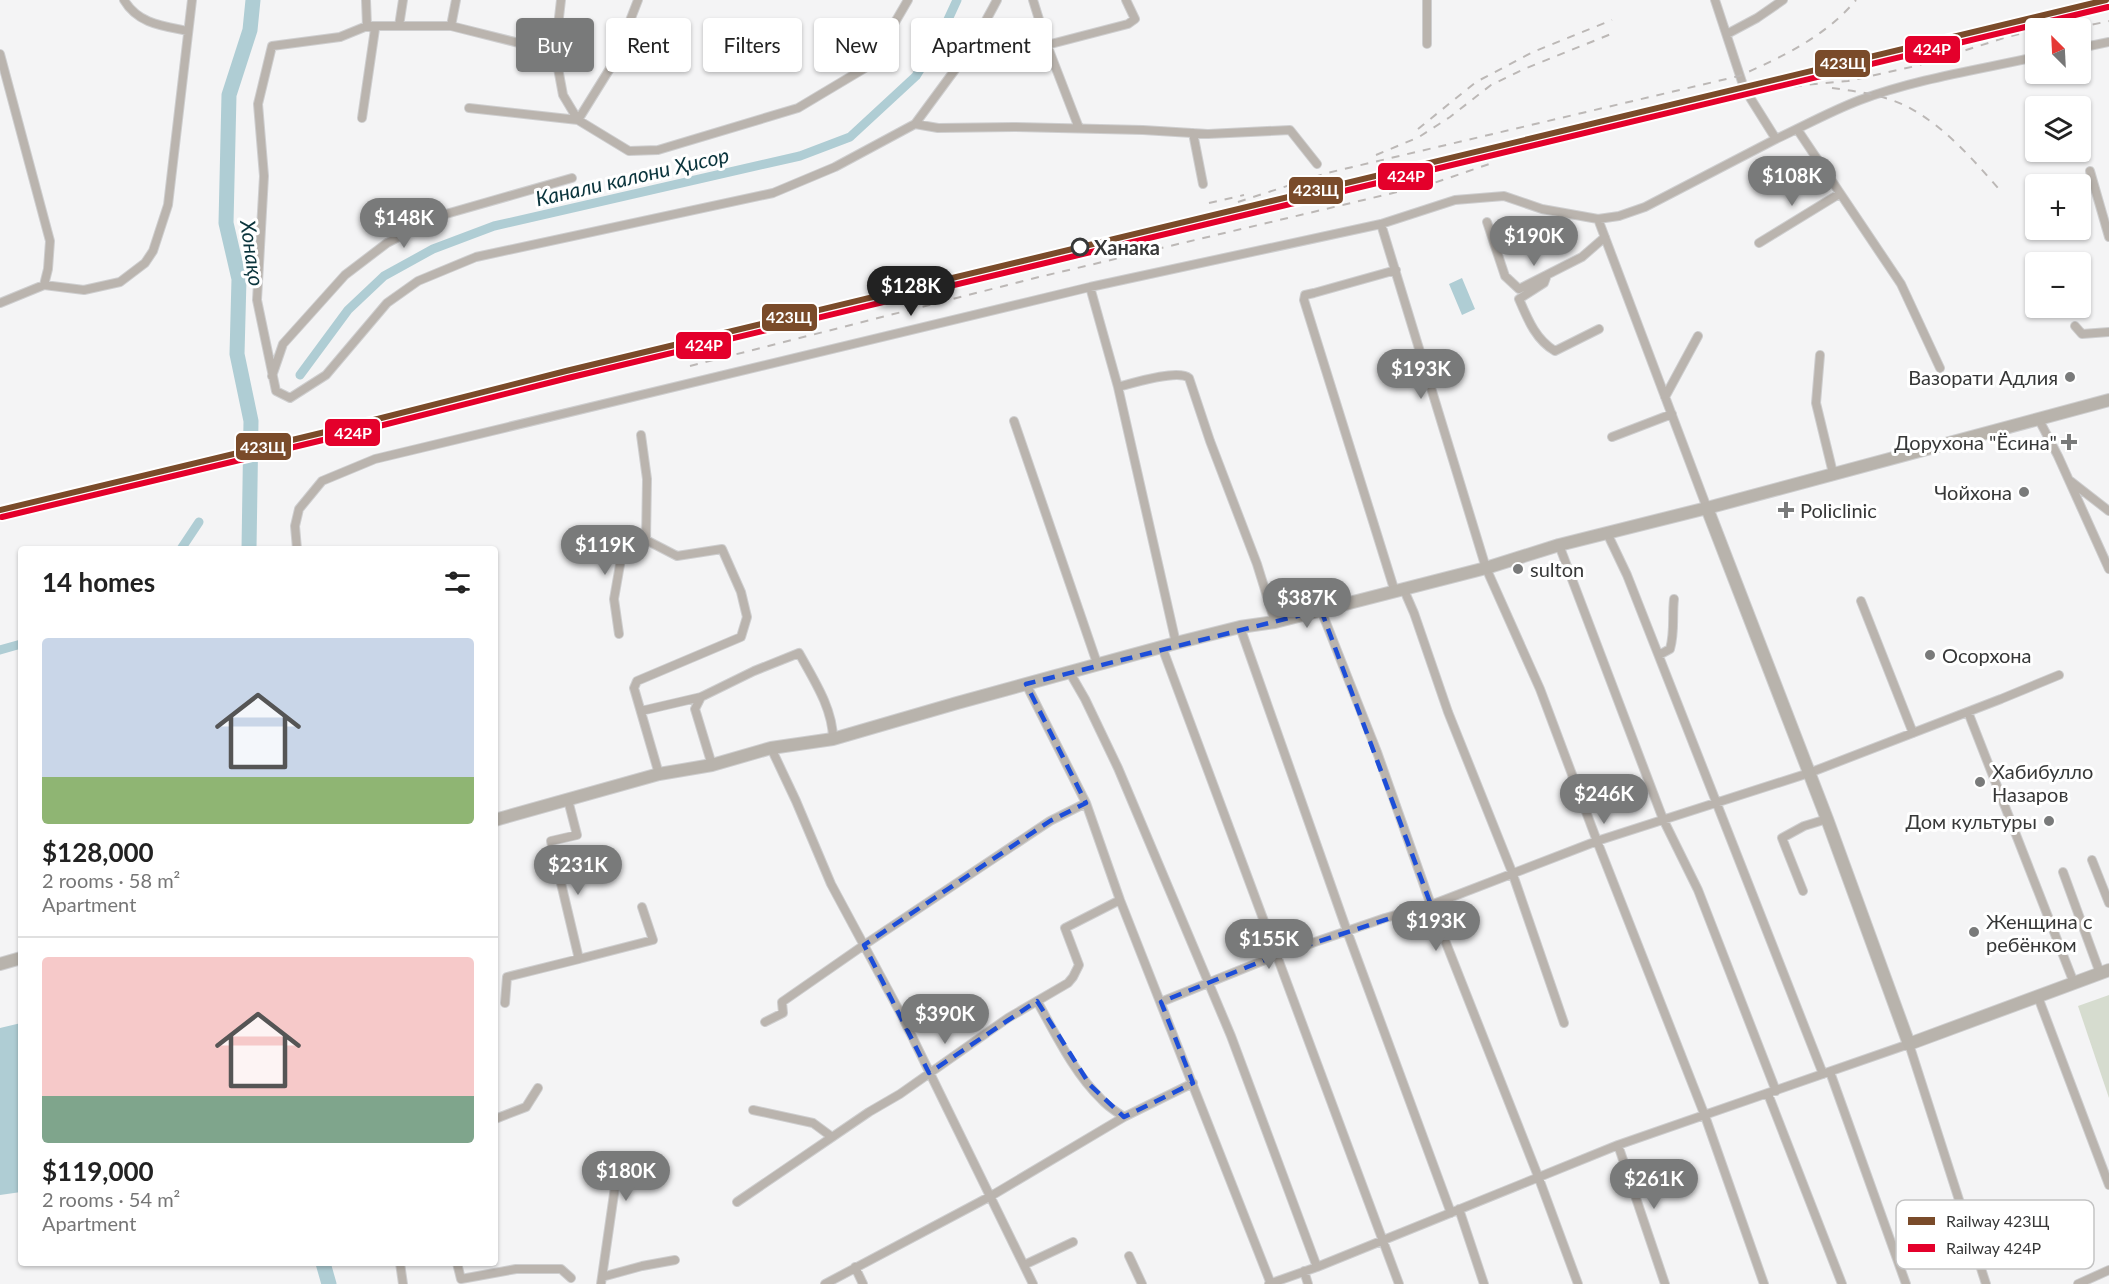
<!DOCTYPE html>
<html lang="en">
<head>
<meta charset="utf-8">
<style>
  :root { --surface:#fff; --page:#f6f6f6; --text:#222; --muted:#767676; --line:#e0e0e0; --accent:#797a7a }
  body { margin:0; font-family:Lato,sans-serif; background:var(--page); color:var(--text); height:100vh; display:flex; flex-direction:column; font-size:22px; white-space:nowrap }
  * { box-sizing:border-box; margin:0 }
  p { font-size:20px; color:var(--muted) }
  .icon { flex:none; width:33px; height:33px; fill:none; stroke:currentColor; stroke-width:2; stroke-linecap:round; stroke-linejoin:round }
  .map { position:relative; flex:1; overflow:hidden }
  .panel { position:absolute; left:18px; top:546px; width:480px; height:720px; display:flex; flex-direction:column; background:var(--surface); border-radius:6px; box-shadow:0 2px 4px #0004 }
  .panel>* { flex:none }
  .guide { position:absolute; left:516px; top:18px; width:570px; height:54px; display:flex; gap:12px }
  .needle { width:39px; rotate:336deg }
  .tools { position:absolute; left:2025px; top:18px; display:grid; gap:12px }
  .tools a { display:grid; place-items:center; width:66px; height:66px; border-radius:6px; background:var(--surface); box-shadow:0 2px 4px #0004; font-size:30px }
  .price { position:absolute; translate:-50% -51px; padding:0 14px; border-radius:21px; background:var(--accent); color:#fff; font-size:20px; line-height:39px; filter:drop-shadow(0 2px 3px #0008) }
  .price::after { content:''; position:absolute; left:50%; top:36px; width:18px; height:14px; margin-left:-9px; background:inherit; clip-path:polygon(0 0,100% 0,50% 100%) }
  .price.on { background:#222; color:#fff }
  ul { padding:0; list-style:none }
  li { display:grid; align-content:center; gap:12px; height:318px; padding:0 24px }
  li+li { border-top:2px solid var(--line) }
  li span { display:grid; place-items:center; height:186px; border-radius:6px; color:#555 }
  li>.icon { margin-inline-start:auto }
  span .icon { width:108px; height:108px; fill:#fffc; stroke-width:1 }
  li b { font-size:26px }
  h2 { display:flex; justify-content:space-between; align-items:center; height:72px; padding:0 24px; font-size:26px }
  .tag { padding:0 21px; border-radius:6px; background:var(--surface); box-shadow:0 2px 4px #0004; font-size:21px; line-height:54px }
  .tag.on { background:var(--accent); color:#fff }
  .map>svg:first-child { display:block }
  .green { fill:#d6dccf }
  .water { fill:#afcdd4 }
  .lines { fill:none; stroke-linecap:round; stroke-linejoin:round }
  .canal { stroke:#afcdd4; stroke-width:9 }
  .river { stroke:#afcdd4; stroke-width:15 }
  .street-casing { stroke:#cececf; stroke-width:10 }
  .secondary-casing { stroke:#cececf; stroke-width:14 }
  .street { stroke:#bab4ae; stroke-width:8 }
  .secondary { stroke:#b8b3ac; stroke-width:12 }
  .rail { stroke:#bcb8b6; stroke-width:2; stroke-dasharray:8 8; stroke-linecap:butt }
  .rail-1-casing { stroke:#fff; stroke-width:10 }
  .rail-2-casing { stroke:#fff; stroke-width:10 }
  .rail-1 { stroke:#7a4b2a; stroke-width:6 }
  .rail-2 { stroke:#e4002b; stroke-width:6 }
  .marked { fill:none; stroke:#1d4ed8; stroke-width:4.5; stroke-dasharray:12 8; stroke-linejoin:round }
  .stop-dot { fill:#fff; stroke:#373838; stroke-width:3 }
  .poi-dot { fill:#797a7a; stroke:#fff; stroke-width:2 }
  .labels { text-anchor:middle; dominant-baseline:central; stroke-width:6; stroke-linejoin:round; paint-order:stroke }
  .stop-label { font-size:20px; font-weight:bold; fill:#373838; stroke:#fff; text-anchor:start }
  .poi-label { font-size:20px; fill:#373838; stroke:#fff; text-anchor:start }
  .water-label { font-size:21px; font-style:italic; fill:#0a343c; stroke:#fff }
  .key { fill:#fff; stroke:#c3c3c3; stroke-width:1.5 }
  .key-label { font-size:16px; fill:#373838 }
  .line-badge { stroke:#fff; stroke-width:2 }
  .badge-label { font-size:16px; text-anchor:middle; font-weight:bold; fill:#fff }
</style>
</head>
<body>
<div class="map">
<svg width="2109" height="1284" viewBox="0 0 2109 1284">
  <rect width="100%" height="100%" fill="#f4f4f5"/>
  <path class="green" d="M2109,995v103l-31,-92z"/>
  <path class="water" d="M1462,278l13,31 -13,6 -13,-31z
    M21,1023v169l-21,3v-167z"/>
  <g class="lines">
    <path class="canal" d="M300,375l48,-65 36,-34 49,-27 61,-23 306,-70 50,-19 66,-61 23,-37 18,-39
      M181,549l18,-27
      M0,650l21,-6"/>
    <path class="river" d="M249,549l2,-128 -14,-67 2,-75 -13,-56 3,-128 21,-65 3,-30
      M323,1263l6,21"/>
    <g class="street-casing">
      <path id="street" d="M124,0c14,24 39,26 64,31
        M366,0l1,26 -27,11 -68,9 -14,58 6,72 -7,124 19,91 14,7 36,-23 61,-72 31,-22 58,-24 297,-64 62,-26 80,-43 56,-76 26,-48
        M403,0l-4,26h52l104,26
        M561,0l-6,52 8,43 15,25 51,31 29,-1 140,-42 72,-43 38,-65
        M1033,0l14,45 32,83
        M1427,0v44
        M371,26h28
        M451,26l5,-26
        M1727,34l30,-16 26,-18
        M971,48l28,11 14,-2 34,-12 81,-21 7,-5 -9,-19
        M2080,48l29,-6
        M0,54l50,187 -2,28 -4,16
        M469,108l109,12 36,-58 24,-62
        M362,118l13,-89 -8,-3
        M915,124l23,4 76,-1 129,3 65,4 82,-4 27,34
        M1797,129l104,155 39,84
        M1193,133l10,51
        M1776,139c28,-13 55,-28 84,-39 56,-21 117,-30 176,-43
        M2090,171l19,66
        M1487,222l18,54 14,13 63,-32 23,-20
        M1381,224l105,344 54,121 57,152 108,275 59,168
        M1759,243l80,-49
        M1547,275l-3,8 -25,16c9,21 17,41 36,52l44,-22
        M1090,287l28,100 58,256
        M0,303l44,-18 40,5 36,-8 25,-19 8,-12 15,-46 24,-205
        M2075,326l7,8 27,-2
        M1820,355l-4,48 17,70
        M272,376l11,-32 62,-69 42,-32 52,-27 133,-38
        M1118,387c15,-4 60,-18 71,-9l21,63 47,123 18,58
        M1665,397l33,-61
        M2038,418l20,38 51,113
        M1014,421l84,245
        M641,435l6,44 -1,61 31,16 45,-7 19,43 6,25 -6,20 -104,44 -3,7 25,86
        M1612,437l60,-23
        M2069,480l40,31
        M1707,508l-109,-289 21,-3 26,-9 131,-68 -32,-51 -29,-88
        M1607,533l20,42 196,499
        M1559,545l104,274 35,71 78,201
        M297,549l-2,-23 4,-17 23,-28 53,-22 715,-172 291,-63 74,-24 49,-4 38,13 56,10
        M1404,590l10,23 34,99 64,160 52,151
        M1395,592l-91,-292 1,-5 9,-2 82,-23
        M1861,601l52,132
        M1321,610l56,142 54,153 107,271 40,108
        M1240,627l107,304 104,282
        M619,634l-5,-35 7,-40 25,-19
        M1162,647l237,637
        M1659,655l11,-6c5,-17 2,-33 4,-50
        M1070,673l15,26 33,69 113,268 86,231
        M1026,684l60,119 34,97 151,384
        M701,697l-6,12 17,56
        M641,711l60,-14 53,-26 45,-18c15,27 34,56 34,86
        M1968,712l106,271
        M771,748l25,53 35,83 71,132 131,268
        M568,800l9,35 -26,6 28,118 74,-19 -11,-33
        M2092,860l17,43
        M2063,872l37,101
        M1803,891l-21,-53 22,-12 23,-7
        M2038,997l71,188
        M1037,1001c19,34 37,72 65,99 6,7 15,12 22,17
        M1161,1002l116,-47 108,-37 46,-13 166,-64 212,-68 192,-74 58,-24
        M505,1003l2,-26 72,-18
        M765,1022l18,-9 -1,-11 82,-57 186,-124 36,-18
        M1830,1072l76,212
        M1768,1094l74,190
        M753,1110l60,13 19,14
        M495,1119l31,-12 12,-19
        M1618,1145l47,139
        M587,1169l30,4 -15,104
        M737,1202l132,-90 31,-18 108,-76 60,-35 5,-6 6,-12 -14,-37 55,-28
        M1459,1209l25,75
        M1129,1256l13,28
        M400,1263l3,21
        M457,1263l4,16 55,-10h45l10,9
        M1024,1265l49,-23
        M855,1267l8,17
        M1304,1271l4,13
        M601,1284l1,-7 40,-11 33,-6
        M825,1284l166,-88 133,-79 69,-34
        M1269,1284l48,-17 301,-122 291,-101 77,240
        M2078,1284l31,-14"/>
    </g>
    <g class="secondary-casing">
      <path id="secondary" d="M1707,508l120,311 82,225 200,-74
        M495,820l164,-46 53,-9 59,-17 62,-9 124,-36 219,-60 64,-16 35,-5 211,-54 73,-23 148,-37 402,-108
        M0,964l21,-6"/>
    </g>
    <use href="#street" class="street"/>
    <use href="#secondary" class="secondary"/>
    <path class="rail" d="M2026,28l83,-20
      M2077,28l32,-7
      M1822,77l145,-35
      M1832,88c24,3 50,7 72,17 38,19 66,51 94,83
      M1622,124l125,-30 58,-9 43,-4 68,-15 91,-29 29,-7
      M1418,129l58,-47 57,-30 79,-32
      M1376,155l43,-18 31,-20 41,-32 33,-16 92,-37
      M1238,202l89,-29 412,-97c43,-19 86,-39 117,-76
      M1209,203l35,-8
      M690,366l345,-88 396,-94 64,-22"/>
    <g class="rail-1-casing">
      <path id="rail-1" d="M0,510l346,-83 220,-56 1540,-371"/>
    </g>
    <g class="rail-2-casing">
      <path id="rail-2" d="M2,517l346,-83 220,-56 1540,-371"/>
    </g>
    <use href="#rail-1" class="rail-1"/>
    <use href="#rail-2" class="rail-2"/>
  </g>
  <path class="marked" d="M1321,610l110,295 -154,50 -116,47 32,81 -69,34 -34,-32 -53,-84 -108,72 -65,-128 186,-124 36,-18 -60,-119z"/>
  <circle class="stop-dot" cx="1080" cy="247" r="8"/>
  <g class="poi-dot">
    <circle cx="2070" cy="377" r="6"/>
    <path d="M2066 433h6v6h6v6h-6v6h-6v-6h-6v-6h6z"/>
    <circle cx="2024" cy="492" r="6"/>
    <path d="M1783 501h6v6h6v6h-6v6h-6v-6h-6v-6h6z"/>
    <circle cx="1518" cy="569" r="6"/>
    <circle cx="1930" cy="655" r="6"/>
    <circle cx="1980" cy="782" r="6"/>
    <circle cx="2049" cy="821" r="6"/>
    <circle cx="1974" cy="932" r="6"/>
  </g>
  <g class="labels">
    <g class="stop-label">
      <text x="1094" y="247">Ханака</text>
    </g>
    <g class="poi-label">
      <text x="2058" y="377" text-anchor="end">Вазорати Адлия</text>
      <text x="2057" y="442" text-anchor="end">Дорухона "Ёсина"</text>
      <text x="2012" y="492" text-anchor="end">Чойхона</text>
      <text x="1800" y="510">Policlinic</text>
      <text x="1530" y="569">sulton</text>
      <text x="1942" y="655">Осорхона</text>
      <text x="1992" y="771">Хабибулло<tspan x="1992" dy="23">Назаров</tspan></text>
      <text x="2037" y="821" text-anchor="end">Дом культуры</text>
      <text x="1986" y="921">Женщина с<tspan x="1986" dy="23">ребёнком</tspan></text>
    </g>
    <g class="water-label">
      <text transform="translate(632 176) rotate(-13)">Канали калони Ҳисор</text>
      <text transform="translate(253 253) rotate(82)">Хонақо</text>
    </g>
  </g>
  <rect x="1896" y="1200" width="198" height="69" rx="9" class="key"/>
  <rect x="1908" y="1217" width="27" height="8" fill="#7a4b2a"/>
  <rect x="1908" y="1244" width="27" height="8" fill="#e4002b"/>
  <g class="key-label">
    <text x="1946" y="1227">Railway 423Щ</text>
    <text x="1946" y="1254">Railway 424Р</text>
  </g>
  <g class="line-badge">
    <rect x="1904" y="35" width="57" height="29" rx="6" fill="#e4002b"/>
    <rect x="1814" y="49" width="57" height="29" rx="6" fill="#7a4b2a"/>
    <rect x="1377" y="162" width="57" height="29" rx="6" fill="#e4002b"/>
    <rect x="1288" y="176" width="56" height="29" rx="6" fill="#7a4b2a"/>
    <rect x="761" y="303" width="57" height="29" rx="6" fill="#7a4b2a"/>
    <rect x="675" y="331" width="57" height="29" rx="6" fill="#e4002b"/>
    <rect x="324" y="418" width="57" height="29" rx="6" fill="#e4002b"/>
    <rect x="235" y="432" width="57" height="29" rx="6" fill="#7a4b2a"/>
  </g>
  <g class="badge-label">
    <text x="1932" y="55">424Р</text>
    <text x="1843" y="69">423Щ</text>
    <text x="1406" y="182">424Р</text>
    <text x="1316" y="196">423Щ</text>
    <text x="789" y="323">423Щ</text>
    <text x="704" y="351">424Р</text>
    <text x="353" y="439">424Р</text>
    <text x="263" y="453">423Щ</text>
  </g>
</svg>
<div class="tools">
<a><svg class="needle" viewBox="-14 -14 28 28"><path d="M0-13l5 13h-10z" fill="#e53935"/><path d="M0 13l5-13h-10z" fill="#767676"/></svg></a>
<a><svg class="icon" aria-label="layers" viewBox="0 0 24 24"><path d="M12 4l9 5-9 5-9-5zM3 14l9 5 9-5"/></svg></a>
<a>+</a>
<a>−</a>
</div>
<b class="price" style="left:1792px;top:207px">$108K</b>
<b class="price" style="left:404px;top:249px">$148K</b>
<b class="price" style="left:1534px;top:267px">$190K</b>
<b class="price on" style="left:911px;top:317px">$128K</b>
<b class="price" style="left:1421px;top:400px">$193K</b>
<b class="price" style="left:605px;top:576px">$119K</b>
<b class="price" style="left:1307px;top:629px">$387K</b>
<b class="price" style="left:1604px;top:825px">$246K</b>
<b class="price" style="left:578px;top:896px">$231K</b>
<b class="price" style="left:1436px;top:952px">$193K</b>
<b class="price" style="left:1269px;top:970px">$155K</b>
<b class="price" style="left:945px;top:1045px">$390K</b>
<b class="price" style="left:626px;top:1202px">$180K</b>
<b class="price" style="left:1654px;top:1210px">$261K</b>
<div class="guide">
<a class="tag on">Buy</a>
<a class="tag">Rent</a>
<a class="tag">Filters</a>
<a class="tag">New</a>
<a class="tag">Apartment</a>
</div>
<section class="panel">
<h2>14 homes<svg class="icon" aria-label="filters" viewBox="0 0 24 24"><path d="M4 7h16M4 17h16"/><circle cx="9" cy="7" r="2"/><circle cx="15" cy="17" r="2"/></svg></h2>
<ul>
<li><span style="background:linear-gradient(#c9d6e8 75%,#8fb573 0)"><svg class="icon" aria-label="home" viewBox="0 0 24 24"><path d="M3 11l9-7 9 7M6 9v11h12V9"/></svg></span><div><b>$128,000</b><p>2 rooms · 58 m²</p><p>Apartment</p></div></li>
<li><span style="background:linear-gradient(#f6c9c9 75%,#7fa58c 0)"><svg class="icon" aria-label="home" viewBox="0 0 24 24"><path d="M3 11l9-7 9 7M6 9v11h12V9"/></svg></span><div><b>$119,000</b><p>2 rooms · 54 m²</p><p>Apartment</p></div></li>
</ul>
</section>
</div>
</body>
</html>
